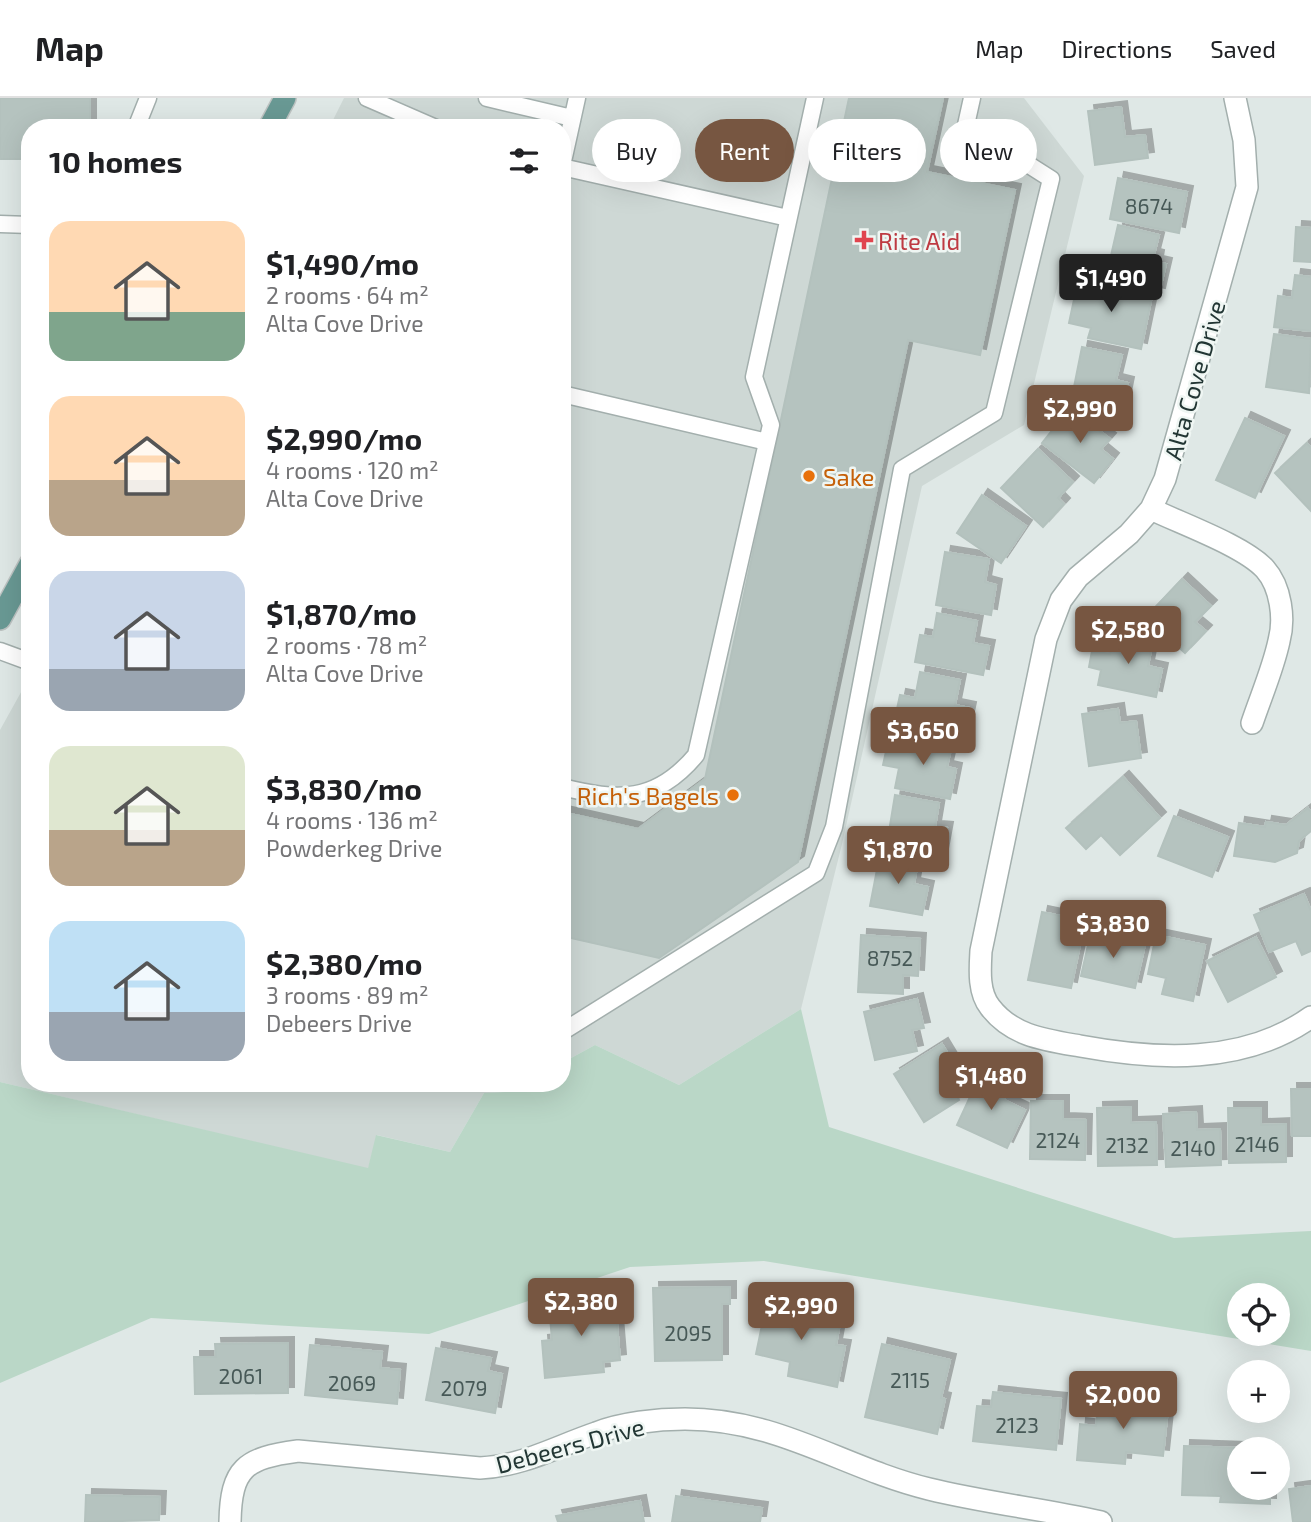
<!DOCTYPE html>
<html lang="en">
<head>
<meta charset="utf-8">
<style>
  :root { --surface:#fff; --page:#f2f2f2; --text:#202124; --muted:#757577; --line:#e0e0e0; --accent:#775641 }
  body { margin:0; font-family:"Exo 2",sans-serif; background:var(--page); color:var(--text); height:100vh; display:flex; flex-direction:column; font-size:26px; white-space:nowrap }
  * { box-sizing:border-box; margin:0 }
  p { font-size:23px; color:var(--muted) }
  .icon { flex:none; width:38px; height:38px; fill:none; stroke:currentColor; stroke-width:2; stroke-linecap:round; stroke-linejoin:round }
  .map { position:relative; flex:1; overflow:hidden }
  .side { position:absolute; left:21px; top:21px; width:550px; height:973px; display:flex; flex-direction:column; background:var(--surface); border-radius:28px; box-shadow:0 7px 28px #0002 }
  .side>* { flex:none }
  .guide { position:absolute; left:592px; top:21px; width:614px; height:63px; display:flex; gap:14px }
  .fabs { position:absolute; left:1227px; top:1185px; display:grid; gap:14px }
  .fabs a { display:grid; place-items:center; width:63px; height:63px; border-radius:50%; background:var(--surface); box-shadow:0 7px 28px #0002; font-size:35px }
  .price { position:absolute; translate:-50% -60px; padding:0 16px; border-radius:7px; background:var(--accent); color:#fff; font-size:23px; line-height:46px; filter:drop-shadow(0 2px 4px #0008) }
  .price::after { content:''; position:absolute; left:50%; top:42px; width:21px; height:16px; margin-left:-10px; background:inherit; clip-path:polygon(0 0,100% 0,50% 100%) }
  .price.on { background:#222; color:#fff }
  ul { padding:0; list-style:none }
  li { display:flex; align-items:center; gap:21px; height:175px; padding:0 28px }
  li span { display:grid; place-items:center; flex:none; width:196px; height:140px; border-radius:21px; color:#555 }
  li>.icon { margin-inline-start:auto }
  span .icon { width:84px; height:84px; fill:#fffc; stroke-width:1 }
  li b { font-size:30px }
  h2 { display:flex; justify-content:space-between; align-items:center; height:84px; padding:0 28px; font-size:30px }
  .pill { padding:0 24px; border-radius:32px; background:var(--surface); box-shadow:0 7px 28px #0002; font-size:24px; line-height:63px }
  .pill.on { background:var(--accent); color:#fff }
  header { display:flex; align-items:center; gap:42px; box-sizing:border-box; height:98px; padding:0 35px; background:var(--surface); border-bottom:2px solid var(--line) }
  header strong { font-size:33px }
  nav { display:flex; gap:38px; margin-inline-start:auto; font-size:24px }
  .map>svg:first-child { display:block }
  .built { fill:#ced8d5 }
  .green { fill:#bad7c7; fill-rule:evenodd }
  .building { fill:#b5c3bf; stroke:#b3c1bd; stroke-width:2; filter:url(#shadow) }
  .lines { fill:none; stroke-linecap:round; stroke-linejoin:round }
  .service-casing { stroke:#a3afad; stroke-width:19 }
  .minor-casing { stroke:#a3afad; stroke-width:24 }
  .primary-casing { stroke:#bdc3c2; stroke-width:24 }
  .service { stroke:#fff; stroke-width:16 }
  .minor { stroke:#fff; stroke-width:21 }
  .primary { stroke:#699994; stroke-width:21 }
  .health-dot { fill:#e0444e; stroke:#eff6f3; stroke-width:2.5 }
  .food-dot { fill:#e8710a; stroke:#eff6f3; stroke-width:2.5 }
  .labels { text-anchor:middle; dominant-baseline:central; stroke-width:5; stroke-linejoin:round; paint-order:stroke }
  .number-label { font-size:21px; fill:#475957 }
  .health-label { font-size:24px; fill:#be3a42; stroke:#eff6f3; text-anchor:start }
  .street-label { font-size:24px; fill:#223634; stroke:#eff6f3 }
  .food-label { font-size:24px; fill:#c56008; stroke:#eff6f3; text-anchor:start }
</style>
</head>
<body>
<header>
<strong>Map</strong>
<nav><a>Map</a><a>Directions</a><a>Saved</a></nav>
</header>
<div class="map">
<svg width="1311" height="1424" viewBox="0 0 1311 1424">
  <defs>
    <filter id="shadow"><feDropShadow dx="6" dy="-6" stdDeviation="0" flood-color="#0004"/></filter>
  </defs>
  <rect width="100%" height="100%" fill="#dfe8e6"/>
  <path class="built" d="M344,0h680l60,78 -60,249 -102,61 -80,358 -41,165 -122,76 -84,-40 -33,18v-935h-233z
    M30,578v407h493l-18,9 -21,1 -34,59 -73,-17 -9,34 -368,-87v-352z"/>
  <path class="green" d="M801,911l28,118 345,111 137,-7v120l-547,-90 -134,6 -201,67 -278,-16 -151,65v-301l368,86 8,-33 74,17 34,-59 21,-1 18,-9h39v-20l33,-18 84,40zM1239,1197h39v39h-39z"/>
  <path class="building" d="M0,0h90v30h-60v31h-30z
    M849,0h94l-16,74 88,18 -35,165 -72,-15 -110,522 -139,96 -97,-22v-124l76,17 67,-50z
    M1121,9l4,30 20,-2 3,23 -53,7 -7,-54z
    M1118,80l69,14 -8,41 -69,-14z
    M1118,127l41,10 -5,20 4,1 -1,6 9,2 -7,30 -54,-12z
    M1296,129l15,1v34l-17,-1z
    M1295,177l16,2v54l-37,-4 4,-31 14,2z
    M1078,183l74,15 -11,53 -53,-11 3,-10 -22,-5z
    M1274,236l37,5 -2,54 -43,-6z
    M1082,249l40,8 -6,25 12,3 -6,29 -51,-10z
    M1070,310l40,31 -9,10 12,10 -19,24 -52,-40z
    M1245,320l39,18 -29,62 -39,-18z
    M1307,345l4,5v63l-36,-38z
    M1038,351l35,33 -15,16 6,6 -21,23 -42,-39z
    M982,397l44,31 -25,37 -44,-30z
    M945,454l44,7 -4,23 11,3 -5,30 -55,-10z
    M1182,481l29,27 -16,16 11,9 -21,22 -39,-36z
    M937,515l40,8 -4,22 16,3 -6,29 -68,-13 5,-27 13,2z
    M1115,534l38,8 -5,26 14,3 -6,28 -58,-12 3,-15 -12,-3 3,-16 18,3z
    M920,574l40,8 -5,25 15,3 -6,29 -70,-14 6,-28 15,3z
    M1118,611l2,14 16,-2 5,37 -52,8 -7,-52z
    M906,636l46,10 -5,23 9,2 -6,30 -55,-11 4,-20 -16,-3 4,-18 16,3z
    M1123,679l37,41 -40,37 -19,-20 -15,14 -20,-21z
    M895,697l44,8 -4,24 12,1 -6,32 -55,-10z
    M1308,710l3,4v19l-12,10 -2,12 -22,9 -41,-6 5,-33 26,4 1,-5 20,3z
    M1174,718l54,21 -16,40 -54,-21z
    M880,756l38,8 -4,22 14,3 -6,28 -52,-9z
    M1304,796l7,17v40l-9,4 -6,-14 -27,11 -15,-37z
    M1042,814l43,9 -14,67 -43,-8z
    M1091,834l54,13 -10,43 -54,-12z
    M861,837l59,4 -2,37 -15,-1v19l-45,-2z
    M1156,837l49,10 -12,56 -31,-7 4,-16 -18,-4z
    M1256,839l20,40 -48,25 -21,-41z
    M917,901l7,29 -12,2 5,21 -42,9 -11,-48z
    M942,946l15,25 -13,8 15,23 -35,22 -30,-48z
    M981,975l29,13 -6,14 21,10 -18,38 -50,-23z
    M1291,991h20v47h-19z
    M1031,1003h32v18l23,1 -1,40 -55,-1z
    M1131,1009v16l25,-1 1,43 -59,1 -1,-58z
    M1228,1010h33v17l25,-1v38l-57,1z
    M1196,1014l1,18 23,-1 1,36 -55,2 -3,-53z
    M730,1189v17h-8v56l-67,1 -2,-73z
    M768,1198l42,9 -2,11 32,7 -4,22 9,1 -8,41 -49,-11 2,-14 -34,-8z
    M615,1201l5,61 -17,2 1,10 -59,6 -3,-37 10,-1 -3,-35z
    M288,1245v50l-93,1 -1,-37h22l-1,-13z
    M882,1246l68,16 -9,38 4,1 -8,35 -72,-17z
    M310,1247l72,7 -2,16 20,2 -3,34 -92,-9z
    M436,1250l55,10 -3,13 14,3 -7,39 -69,-13z
    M993,1294l68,7 -5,51 -83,-9 4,-35 14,1z
    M1099,1298l47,4v7l22,2 -5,47 -37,-4 -1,12 -48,-4 3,-36 16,2z
    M1184,1348l86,3h-31v39h31v16l-50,-2 1,-6 -39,-1z
    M1311,1388v36h-18l-4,-33z
    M86,1397l74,2 -1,23 -74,2z
    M676,1398l86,12 -2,14h-88z
    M640,1403l4,21h-86l-2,-6z"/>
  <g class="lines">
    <g class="service-casing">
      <path id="service" d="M367,0l69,30
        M487,0l85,20
        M136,30l12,-30
        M562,68l15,-68
        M562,69l226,51
        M0,126l30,1
        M562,296l205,48
        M0,553l30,11
        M562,689c56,14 94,16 134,-32l75,-330 -17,-48 61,-279
        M562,934l254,-159 18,-46 68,-358 92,-56 57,-234 -85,-54 6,-27"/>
    </g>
    <g class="minor-casing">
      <path id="minor" d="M1235,0l9,42 3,47 -82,292 -14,30 -22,25 -51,43 -17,23 -15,39 -65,312c-1,18 -3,41 9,56 22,29 55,33 90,39 76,14 164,19 231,-29
        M1151,411c31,15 93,37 114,60 16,18 20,50 14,72 -6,28 -18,55 -27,82
        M230,1424c1,-54 15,-64 68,-71l182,17c43,-2 75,-21 116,-35 26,-10 61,-14 89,-14 94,0 158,49 244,70 57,14 115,20 172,33"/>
    </g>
    <g class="primary-casing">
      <path id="primary" d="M269,30l16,-30
        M0,521l30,-55"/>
    </g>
    <use href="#service" class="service"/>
    <use href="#minor" class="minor"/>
    <use href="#primary" class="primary"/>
  </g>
  <path class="health-dot" d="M860.5 131.5h7v7h7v7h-7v7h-7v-7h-7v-7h7z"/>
  <g class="food-dot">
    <circle cx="809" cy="378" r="7"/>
    <circle cx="733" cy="697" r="7"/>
  </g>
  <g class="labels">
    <g class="number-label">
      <text x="1149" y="107">8674</text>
      <text x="890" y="859">8752</text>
      <text x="1058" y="1041">2124</text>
      <text x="1257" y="1045">2146</text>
      <text x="1127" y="1046">2132</text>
      <text x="1193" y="1049">2140</text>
      <text x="688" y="1234">2095</text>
      <text x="241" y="1277">2061</text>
      <text x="910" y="1281">2115</text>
      <text x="352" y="1284">2069</text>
      <text x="464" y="1289">2079</text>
      <text x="1017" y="1326">2123</text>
    </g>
    <g class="health-label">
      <text x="878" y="142">Rite Aid</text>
    </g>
    <g class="street-label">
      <text transform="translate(1194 282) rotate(-74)">Alta Cove Drive</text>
      <text transform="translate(570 1347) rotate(-15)">Debeers Drive</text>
    </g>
    <g class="food-label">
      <text x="823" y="378">Sake</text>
      <text x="719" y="697" text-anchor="end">Rich's Bagels</text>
    </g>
  </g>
</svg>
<div class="fabs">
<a><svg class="icon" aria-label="locate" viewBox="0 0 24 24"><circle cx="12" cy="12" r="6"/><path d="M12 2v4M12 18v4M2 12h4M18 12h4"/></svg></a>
<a>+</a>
<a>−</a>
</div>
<b class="price on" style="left:1111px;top:216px">$1,490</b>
<b class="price" style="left:1080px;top:347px">$2,990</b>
<b class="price" style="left:1128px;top:568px">$2,580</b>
<b class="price" style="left:923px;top:669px">$3,650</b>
<b class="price" style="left:898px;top:788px">$1,870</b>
<b class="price" style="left:1113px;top:862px">$3,830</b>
<b class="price" style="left:991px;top:1014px">$1,480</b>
<b class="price" style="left:581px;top:1240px">$2,380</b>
<b class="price" style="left:801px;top:1244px">$2,990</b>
<b class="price" style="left:1123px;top:1333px">$2,000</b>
<div class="guide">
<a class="pill">Buy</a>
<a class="pill on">Rent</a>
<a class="pill">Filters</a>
<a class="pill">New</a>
</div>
<section class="side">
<h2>10 homes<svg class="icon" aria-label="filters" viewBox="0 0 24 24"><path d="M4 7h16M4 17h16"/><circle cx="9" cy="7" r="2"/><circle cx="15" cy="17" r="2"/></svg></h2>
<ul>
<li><span style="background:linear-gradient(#ffd9b3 65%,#7fa58c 0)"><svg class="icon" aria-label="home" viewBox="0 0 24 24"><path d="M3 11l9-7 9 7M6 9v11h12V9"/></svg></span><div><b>$1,490/mo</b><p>2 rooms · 64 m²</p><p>Alta Cove Drive</p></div></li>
<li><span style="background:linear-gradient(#ffd9b3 60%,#b9a48a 0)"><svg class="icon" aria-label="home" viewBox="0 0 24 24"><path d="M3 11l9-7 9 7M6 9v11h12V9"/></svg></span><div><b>$2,990/mo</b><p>4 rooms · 120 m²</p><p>Alta Cove Drive</p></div></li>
<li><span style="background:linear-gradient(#c9d6e8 70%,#9aa5b1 0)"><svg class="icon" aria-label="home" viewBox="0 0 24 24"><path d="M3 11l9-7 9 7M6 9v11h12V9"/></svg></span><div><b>$1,870/mo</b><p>2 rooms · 78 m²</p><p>Alta Cove Drive</p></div></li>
<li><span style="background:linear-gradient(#dfe7d0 60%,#b9a48a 0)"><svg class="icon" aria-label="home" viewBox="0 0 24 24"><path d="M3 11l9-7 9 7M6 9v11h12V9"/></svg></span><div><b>$3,830/mo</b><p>4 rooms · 136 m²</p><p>Powderkeg Drive</p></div></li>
<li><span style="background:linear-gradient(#bfe0f5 65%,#9aa5b1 0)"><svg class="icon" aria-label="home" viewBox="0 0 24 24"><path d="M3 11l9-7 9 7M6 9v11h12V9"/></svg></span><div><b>$2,380/mo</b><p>3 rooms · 89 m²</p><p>Debeers Drive</p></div></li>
</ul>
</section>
</div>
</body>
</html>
